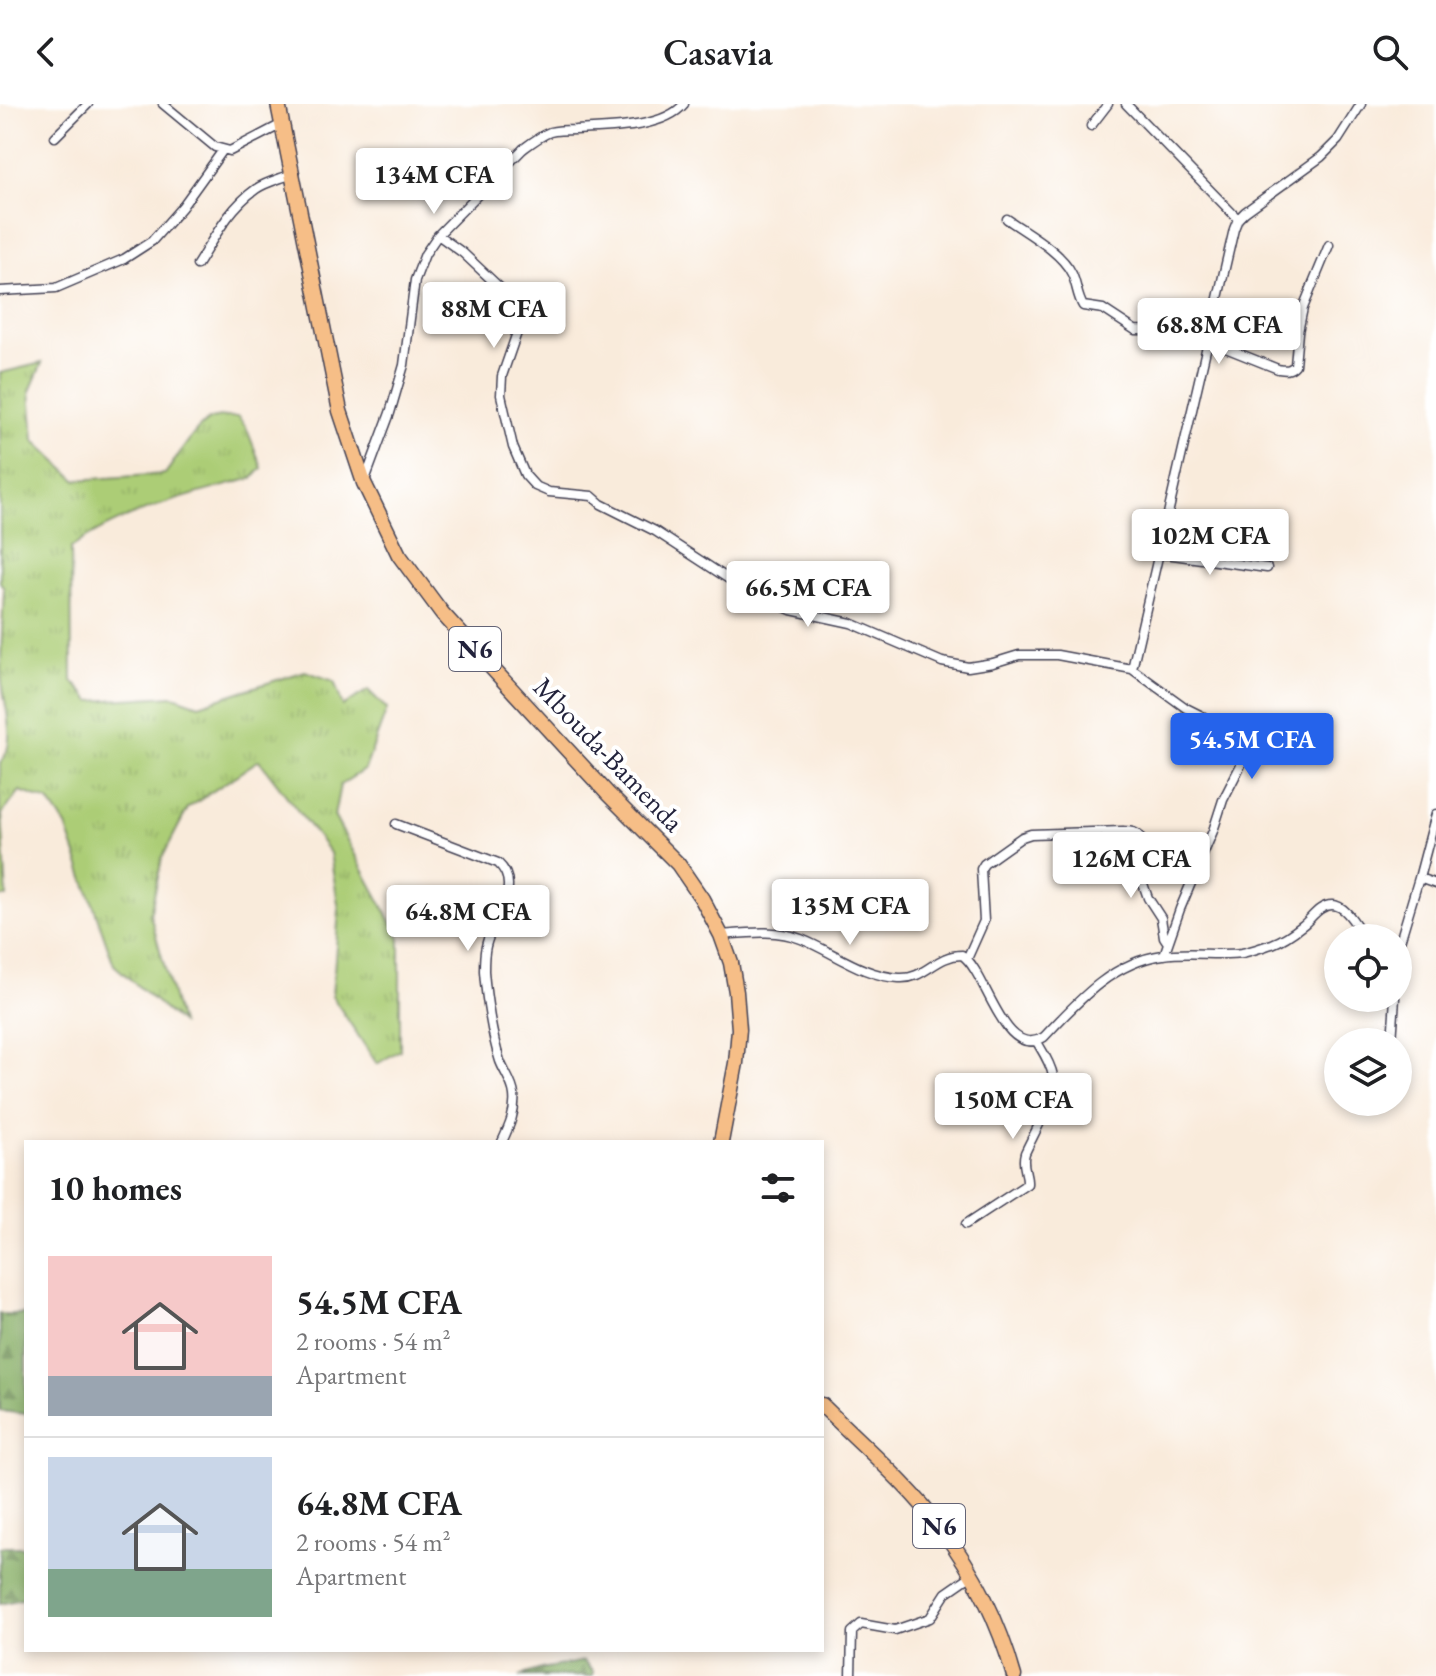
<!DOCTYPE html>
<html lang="en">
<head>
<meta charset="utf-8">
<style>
  :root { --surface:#fff; --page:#f2f2f2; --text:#202124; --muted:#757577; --line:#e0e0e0; --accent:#2563eb }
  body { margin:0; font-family:"EB Garamond",serif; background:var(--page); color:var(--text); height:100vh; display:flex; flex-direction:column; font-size:30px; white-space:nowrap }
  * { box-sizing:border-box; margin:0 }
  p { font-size:26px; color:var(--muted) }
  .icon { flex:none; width:44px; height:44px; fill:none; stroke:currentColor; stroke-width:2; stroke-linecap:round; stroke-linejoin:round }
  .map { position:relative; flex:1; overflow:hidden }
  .panel { position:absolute; left:24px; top:1036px; width:800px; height:512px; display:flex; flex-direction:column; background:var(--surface); border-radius:0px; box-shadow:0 4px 12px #0003 }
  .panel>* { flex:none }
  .controls { position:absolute; left:1324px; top:820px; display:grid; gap:16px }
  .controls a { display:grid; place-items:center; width:88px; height:88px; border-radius:50%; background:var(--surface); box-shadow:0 4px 12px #0003; font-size:40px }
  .price { position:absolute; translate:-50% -68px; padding:0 18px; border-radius:8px; background:#fff; color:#222; font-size:26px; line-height:52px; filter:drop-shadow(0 2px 4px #0008) }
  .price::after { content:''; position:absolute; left:50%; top:48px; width:24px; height:18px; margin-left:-12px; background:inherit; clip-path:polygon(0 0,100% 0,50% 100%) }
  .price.active { background:var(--accent); color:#fff }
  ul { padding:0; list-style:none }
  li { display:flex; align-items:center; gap:24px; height:200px; padding:0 24px }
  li+li { border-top:2px solid var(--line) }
  li span { display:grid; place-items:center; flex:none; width:224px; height:160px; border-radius:0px; color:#555 }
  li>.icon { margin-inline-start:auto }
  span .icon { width:96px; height:96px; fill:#fffc; stroke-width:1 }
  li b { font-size:34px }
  h2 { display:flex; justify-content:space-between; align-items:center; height:96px; padding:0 24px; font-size:34px }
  header { display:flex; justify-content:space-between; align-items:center; height:104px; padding:0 24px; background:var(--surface); font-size:36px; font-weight:600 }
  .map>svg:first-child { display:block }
  .grass { fill:url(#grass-tufts); stroke:#677858; stroke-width:2 }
  .forest { fill:url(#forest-firs); stroke:#566951; stroke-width:2 }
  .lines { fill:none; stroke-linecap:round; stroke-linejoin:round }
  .street-casing { stroke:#424053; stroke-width:11 }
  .highway-casing { stroke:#424053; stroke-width:17 }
  .street { stroke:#fff; stroke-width:8 }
  .highway { stroke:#f6be87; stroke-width:14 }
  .labels { text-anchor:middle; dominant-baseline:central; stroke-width:8; stroke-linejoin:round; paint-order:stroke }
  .shield { fill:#fff; stroke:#646476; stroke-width:2 }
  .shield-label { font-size:26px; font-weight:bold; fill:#22223b }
  .street-label { font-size:28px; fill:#22223b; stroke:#fff }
</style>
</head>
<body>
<header><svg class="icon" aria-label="back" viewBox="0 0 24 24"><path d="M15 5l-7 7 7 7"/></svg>Casavia<svg class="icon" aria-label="search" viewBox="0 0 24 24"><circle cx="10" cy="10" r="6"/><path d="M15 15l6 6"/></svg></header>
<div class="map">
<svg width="1436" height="1572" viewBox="0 0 1436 1572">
  <defs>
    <pattern id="grass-tufts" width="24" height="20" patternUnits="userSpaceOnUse" patternTransform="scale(2)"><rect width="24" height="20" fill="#accd76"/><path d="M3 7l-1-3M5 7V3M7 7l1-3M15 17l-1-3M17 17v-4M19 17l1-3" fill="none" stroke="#94b067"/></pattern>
    <pattern id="forest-firs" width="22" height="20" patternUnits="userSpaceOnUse" patternTransform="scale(2)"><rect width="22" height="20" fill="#89b067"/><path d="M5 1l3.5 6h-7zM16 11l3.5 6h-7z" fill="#708f56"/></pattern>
  </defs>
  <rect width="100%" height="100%" fill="#fff"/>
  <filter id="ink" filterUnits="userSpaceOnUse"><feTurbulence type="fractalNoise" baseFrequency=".0125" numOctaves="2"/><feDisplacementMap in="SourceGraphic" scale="16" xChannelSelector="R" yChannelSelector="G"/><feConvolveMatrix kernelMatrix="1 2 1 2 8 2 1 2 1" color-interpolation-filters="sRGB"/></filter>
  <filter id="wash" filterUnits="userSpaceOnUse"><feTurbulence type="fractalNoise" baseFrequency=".006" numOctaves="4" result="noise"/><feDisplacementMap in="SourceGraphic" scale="32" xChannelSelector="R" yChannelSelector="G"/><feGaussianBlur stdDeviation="1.8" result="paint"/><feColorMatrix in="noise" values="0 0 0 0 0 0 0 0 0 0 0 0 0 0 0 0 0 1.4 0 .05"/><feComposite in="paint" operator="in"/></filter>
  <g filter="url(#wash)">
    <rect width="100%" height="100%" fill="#f9ebdb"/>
    <path class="grass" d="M42,259l-12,28 4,49 42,40 89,-6c11,-14 30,-48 46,-55 8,-3 18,-2 27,-2l8,10 16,41 -9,10c-63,18 -129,32 -182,70l1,133 19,20 83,-5 25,9 106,-34 29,10 9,25 25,-16 19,19 -22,60 -25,16 -6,31 66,122v112l-23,14 -45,-68 7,-86 -9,-57 -71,-93 -71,48 -26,50 -12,56 30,109 -66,-58 -48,-139 -17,-25 -29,-10 -18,23 5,83h-7v-134c20,-20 1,-67 1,-92 0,-28 2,-56 3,-83l-4,-6v-209z"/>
    <path class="forest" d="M0,1210h26v100l-26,-3z
      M0,1443h26v51l-26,6z
      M583,1557l10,11v4h-73l21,-7z"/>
  </g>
  <g filter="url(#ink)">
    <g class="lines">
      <g class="street-casing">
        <path id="street" d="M163,0l52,43 15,4 52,-27
          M1126,0l112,115
          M1091,22l17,-22
          M55,33l33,-33
          M1007,115c20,14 55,33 65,55 5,11 5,22 11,32l20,3 32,21 41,1 12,2 90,36c7,1 12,2 17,-4l3,-33 5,-24 26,-63
          M438,131l25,18 51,48 6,10 1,10 -19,55 -1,19 12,52 12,28 10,11 14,6 43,4 9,8 54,27 92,60 44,19 60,13 91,39 26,5 25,-4 26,-8h38l75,14 54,39 58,29 3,5v11l-24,47 -10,31 -33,78 -16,46
          M197,161c17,-27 32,-57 59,-76 10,-7 24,-10 36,-15
          M0,187l56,-3 68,-29 28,-18 30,-34 41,-57
          M365,376l25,-67 14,-48 11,-85 10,-26 13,-19 85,-86c8,-6 17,-13 27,-17 8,-2 17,-2 25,-2 31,-2 88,-1 109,-26
          M1158,449l109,15
          M1132,565l102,-440 4,-10 7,-7 76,-55 17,-17 23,-36
          M396,720l102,39c26,24 -6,55 -12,83 -2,8 -2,16 -2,25 2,26 8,65 16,90 4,11 13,22 14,34 2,17 -5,32 -12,47
          M1419,774l17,6
          M721,831c26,-2 55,-6 80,4 33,13 61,37 98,39 26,2 36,-23 63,-23 25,16 41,107 82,82 33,-35 68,-75 119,-82 26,-4 53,1 79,-2 10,-2 20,-6 30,-9 11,-4 21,-11 31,-19 9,-7 16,-20 29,-20 15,0 25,23 33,33
          M1398,844l21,-70 17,-64
          M967,855l17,-38 -3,-52 3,-5 38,-27 9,-3 92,-3c9,1 14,0 19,9l-1,38 7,20 13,20 3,19 4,6
          M1392,938l3,-44
          M966,1120l61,-40c1,-12 -6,-18 -2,-31 9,-20 31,-56 28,-77 -2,-12 -10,-24 -16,-34
          M851,1572l1,-44 9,-8 34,6 35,-12 16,-25 26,-18"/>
      </g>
      <g class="highway-casing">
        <path id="highway" d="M278,0l62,307 24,72 35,72 43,58 49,54 117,127 70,70 24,35 19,36 10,28 5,29 3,37 -3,34 -15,79
          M822,1301c39,39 86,79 119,123 34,45 58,94 73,148"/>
      </g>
      <use href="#street" class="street"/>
      <use href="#highway" class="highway"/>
    </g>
  </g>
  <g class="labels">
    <g class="shield">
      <rect x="449" y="523" width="52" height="44" rx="6"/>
      <rect x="913" y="1400" width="52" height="44" rx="6"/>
    </g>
    <g class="shield-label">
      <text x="475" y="545">N6</text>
      <text x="939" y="1422">N6</text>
    </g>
    <g class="street-label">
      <text transform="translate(609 650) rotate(46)">Mbouda-Bamenda</text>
    </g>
  </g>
</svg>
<div class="controls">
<a><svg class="icon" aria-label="locate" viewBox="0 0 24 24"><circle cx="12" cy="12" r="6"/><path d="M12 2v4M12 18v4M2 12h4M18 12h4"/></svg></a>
<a><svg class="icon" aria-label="layers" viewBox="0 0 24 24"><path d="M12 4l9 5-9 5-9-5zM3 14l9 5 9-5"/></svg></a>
</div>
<b class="price" style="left:434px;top:112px">134M CFA</b>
<b class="price" style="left:494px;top:246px">88M CFA</b>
<b class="price" style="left:1219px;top:262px">68.8M CFA</b>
<b class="price" style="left:1210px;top:473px">102M CFA</b>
<b class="price" style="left:808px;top:525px">66.5M CFA</b>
<b class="price active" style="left:1252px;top:677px">54.5M CFA</b>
<b class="price" style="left:1131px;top:796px">126M CFA</b>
<b class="price" style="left:850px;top:843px">135M CFA</b>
<b class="price" style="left:468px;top:849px">64.8M CFA</b>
<b class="price" style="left:1013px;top:1037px">150M CFA</b>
<section class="panel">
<h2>10 homes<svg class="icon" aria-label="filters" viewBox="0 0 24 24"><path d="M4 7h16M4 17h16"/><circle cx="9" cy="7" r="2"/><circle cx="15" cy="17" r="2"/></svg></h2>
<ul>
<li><span style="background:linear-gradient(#f6c9c9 75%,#9aa5b1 0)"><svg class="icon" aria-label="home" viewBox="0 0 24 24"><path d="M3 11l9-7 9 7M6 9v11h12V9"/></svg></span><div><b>54.5M CFA</b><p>2 rooms · 54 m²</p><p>Apartment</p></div></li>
<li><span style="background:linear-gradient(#c9d6e8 70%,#7fa58c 0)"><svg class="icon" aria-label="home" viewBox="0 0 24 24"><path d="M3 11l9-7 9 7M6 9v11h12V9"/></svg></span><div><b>64.8M CFA</b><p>2 rooms · 54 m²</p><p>Apartment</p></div></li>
</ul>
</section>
</div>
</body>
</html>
